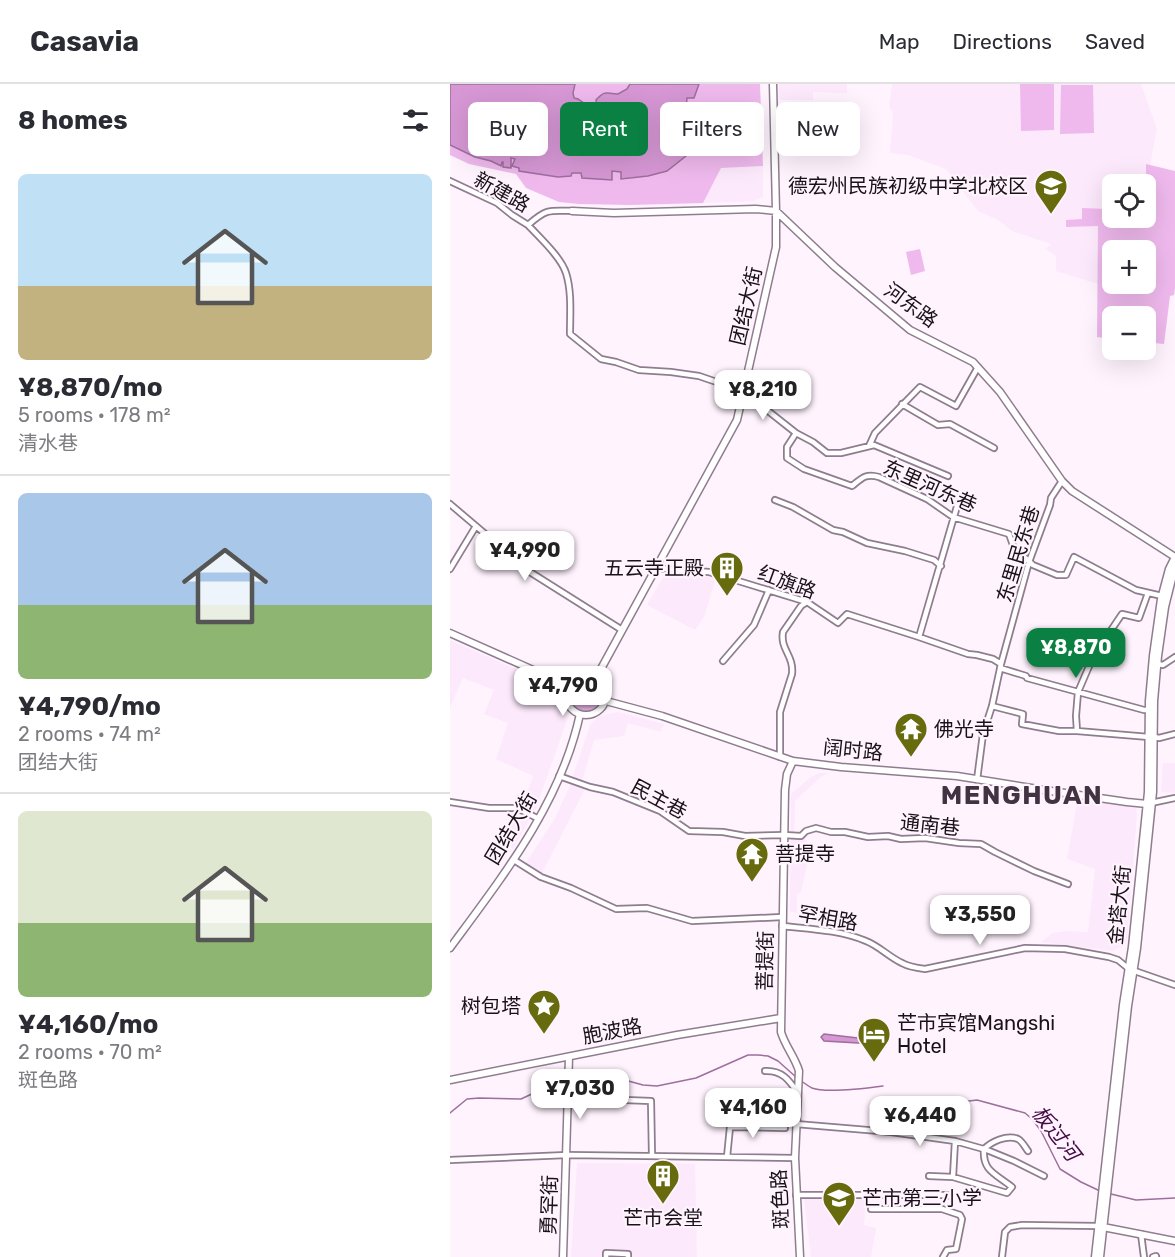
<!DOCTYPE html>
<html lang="en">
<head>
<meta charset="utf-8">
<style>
  :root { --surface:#fff; --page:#f7f7f7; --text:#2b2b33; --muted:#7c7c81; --line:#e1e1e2; --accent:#0b8043 }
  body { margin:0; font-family:Rubik,"Noto Sans SC",sans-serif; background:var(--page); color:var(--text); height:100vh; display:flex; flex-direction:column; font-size:22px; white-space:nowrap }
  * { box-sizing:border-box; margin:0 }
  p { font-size:20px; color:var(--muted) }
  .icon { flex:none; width:33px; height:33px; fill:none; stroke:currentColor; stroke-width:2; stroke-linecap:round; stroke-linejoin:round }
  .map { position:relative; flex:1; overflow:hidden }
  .drawer { display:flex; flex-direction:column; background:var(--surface); width:450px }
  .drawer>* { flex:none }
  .banner { position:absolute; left:18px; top:18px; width:570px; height:54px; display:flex; gap:12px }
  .controls { position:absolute; left:652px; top:90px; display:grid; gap:12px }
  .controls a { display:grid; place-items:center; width:54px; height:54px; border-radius:9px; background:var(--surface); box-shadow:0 6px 24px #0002; font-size:30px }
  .price { position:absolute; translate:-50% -51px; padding:0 14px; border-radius:12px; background:#fff; color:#222; font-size:20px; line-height:39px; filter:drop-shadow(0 2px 3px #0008) }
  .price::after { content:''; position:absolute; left:50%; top:36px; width:18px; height:14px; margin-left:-9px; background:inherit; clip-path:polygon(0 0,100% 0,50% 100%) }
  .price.active { background:var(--accent); color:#fff }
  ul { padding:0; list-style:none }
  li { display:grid; align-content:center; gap:12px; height:318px; padding:0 18px }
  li+li { border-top:2px solid var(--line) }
  li span { display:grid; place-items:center; height:186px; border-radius:9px; color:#555 }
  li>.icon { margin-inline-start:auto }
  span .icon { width:108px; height:108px; fill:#fffc; stroke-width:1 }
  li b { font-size:26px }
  h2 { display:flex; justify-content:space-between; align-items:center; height:72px; padding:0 18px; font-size:26px }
  .pill { padding:0 21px; border-radius:9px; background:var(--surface); box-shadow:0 6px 24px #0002; font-size:21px; line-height:54px }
  .pill.active { background:var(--accent); color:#fff }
  header { display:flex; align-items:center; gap:36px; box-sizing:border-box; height:84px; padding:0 30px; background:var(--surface); border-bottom:2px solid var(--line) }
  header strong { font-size:28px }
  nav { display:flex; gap:33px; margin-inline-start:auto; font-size:21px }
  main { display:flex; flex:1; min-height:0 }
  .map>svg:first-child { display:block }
  .built { fill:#fde9fc; fill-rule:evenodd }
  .green { fill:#efb9ed; fill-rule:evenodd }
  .water { fill:#d697d4; stroke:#9d6f9c; stroke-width:1.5; fill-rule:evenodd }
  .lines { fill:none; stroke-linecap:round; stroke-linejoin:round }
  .stream { stroke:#9d6f9c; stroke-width:1.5 }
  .street-casing { stroke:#8f7d8f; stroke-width:8 }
  .secondary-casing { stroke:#8f7d8f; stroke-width:9 }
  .street { stroke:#fff; stroke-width:4.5 }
  .secondary { stroke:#fff; stroke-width:6 }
  .labels { text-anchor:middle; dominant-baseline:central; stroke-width:4.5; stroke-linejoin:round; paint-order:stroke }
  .poi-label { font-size:20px; fill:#191219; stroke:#fff3fe; text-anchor:start }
  .street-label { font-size:20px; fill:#191219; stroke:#fff3fe }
  .water-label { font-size:21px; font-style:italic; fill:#440b45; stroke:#fff3fe }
  .district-label { font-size:26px; font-weight:bold; letter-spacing:1.5px; fill:#423342; stroke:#fff3fe }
</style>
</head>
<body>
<header>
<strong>Casavia</strong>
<nav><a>Map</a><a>Directions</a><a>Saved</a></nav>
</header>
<main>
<section class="drawer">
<h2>8 homes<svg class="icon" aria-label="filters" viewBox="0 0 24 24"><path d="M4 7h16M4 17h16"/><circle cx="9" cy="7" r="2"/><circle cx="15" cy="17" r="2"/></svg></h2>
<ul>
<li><span style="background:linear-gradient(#bfe0f5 60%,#c2b280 0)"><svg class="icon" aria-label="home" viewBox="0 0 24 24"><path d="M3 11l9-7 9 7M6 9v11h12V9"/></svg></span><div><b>¥8,870/mo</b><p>5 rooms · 178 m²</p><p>清水巷</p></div></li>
<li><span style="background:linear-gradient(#a9c7e8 60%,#8fb573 0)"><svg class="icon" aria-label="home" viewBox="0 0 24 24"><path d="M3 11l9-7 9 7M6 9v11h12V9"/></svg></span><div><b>¥4,790/mo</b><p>2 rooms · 74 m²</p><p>团结大街</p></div></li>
<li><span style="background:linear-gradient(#dfe7d0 60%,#8fb573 0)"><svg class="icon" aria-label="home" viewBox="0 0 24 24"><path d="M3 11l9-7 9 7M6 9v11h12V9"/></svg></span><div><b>¥4,160/mo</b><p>2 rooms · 70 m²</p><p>斑色路</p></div></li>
</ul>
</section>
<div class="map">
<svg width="725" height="1173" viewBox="0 0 725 1173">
  <rect width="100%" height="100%" fill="#fff3fe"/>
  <path class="built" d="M329,0h68v9l-34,-1v8h-34z
    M442,0h249l16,45 -7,36 -4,-1 29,124 -1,7 -4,1 -6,48 -18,-2v-26h-33v23l-15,-55 -42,-13v-15l-10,-7 5,-5 -39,-13 -14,-11 -20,-9 -32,-42 -38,-14 -18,-2 3,-40 -4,-6zM663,100h33v34h-33zM663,166h33v34h-33z
    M313,82v31l-10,4 -50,2 18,-35z
    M216,488l50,5 -12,40 -9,13 -48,-25z
    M0,556l102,45 4,5 4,14 5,10 1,9 -30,85 -23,41 -8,-6 2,-14 5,-5 10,-17 11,-31 -37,-17 12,-36 -24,-9 10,-24 -31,-12 -13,29z
    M168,628l46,12 -3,8 -33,-9 -4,13 -30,4 -13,45 5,2 -44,86 -17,-9 29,-44 15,-32 21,-63 9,-9z
    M713,679h12v30l-14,-1z
    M369,689h10l-7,3 -27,25 -1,35h9l8,11 -10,45 -4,2v19l-5,-1 -2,-1 1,-117 20,-17z
    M628,714l58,10 1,7 -10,125 -4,6 -10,5 -72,-9 12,-9 14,-2 21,1 7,-63 -28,-10z
    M127,1079l118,1 2,93h-126z
    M416,1113l-2,28 12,3 -5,29h-60l-7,-59z"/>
  <path class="green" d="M0,0h310l3,82 -42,2 -18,35 -73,2 -51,-1 -20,-2 -33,-14 -10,-14 -47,-10 -19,-9z
    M570,0h34v46l-33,1z
    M611,1h32l1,48 -34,1z
    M696,80l29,7v117l-1,7 -4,1 -6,48 -18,-2v-26h-33v23l-16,-2 1,-111 -32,1v-7l16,-1v-11l25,1 1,-3h5v12h33zM663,166h33v34h-33z
    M470,165l5,22 -14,4 -5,-23z
    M121 612a15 15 0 1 1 30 0a15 15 0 1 1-30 0Z"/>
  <path class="water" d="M0,0h125l-2,9 1,5 4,1 10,7 1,12 3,1c7,-4 5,-12 4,-19 10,-11 10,-6 22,-6l9,-5 3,-5h69l-5,14h-7l-2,21 5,2 3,-2 3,1 -1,13 -3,6 -2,12 -4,5 -19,15 -19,5 -27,3v-7l-9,-1v9l-30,-2 -1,-5h-9l-1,3 -13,1 -39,-6v-3l-7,-2 3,-7 -4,-1v10l-8,-1v-5h-1l-1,4 -10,-5 -16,-4 -25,-12zM136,40l7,2 1,4 -13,13 -6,1c-2,-9 3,-15 11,-20z
    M374,950l51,6 6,-4 4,2 2,4 -2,5 -4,1 -6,-4 -51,-3 -3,-4z"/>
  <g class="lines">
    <path class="stream" d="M122,994l12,-1 37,2 22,6 14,1 39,-8 52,-23h10l10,1 10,5 18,16
      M350,996c4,3 8,6 12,8 13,5 56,0 71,-2
      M496,1020l31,-4 48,13 7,6 9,12 19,38 21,13 19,9
      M0,1029l17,-14 12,-1 42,1 43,-20h3
      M661,1110l25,6 39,-2"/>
    <g class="street-casing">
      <path id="street" d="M0,97l47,22 15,12 16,10c18,-16 21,-15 44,-14
        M78,141c11,12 33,32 38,48 6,19 4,41 4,61l31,25 15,3 23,8 32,2 28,4 44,15 53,42 17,9 14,11h14l33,-8 74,31
        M452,320l36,21 12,-1 44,24
        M346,349l-9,14v11l17,11 48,17c10,-8 14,-13 27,-9l48,22 26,18 56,17 5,14 19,17 24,10h9l8,-18 62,33 26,6
        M419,362l6,-13 45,-46 36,19 22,-39
        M325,416l18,7 40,23 10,2 24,11 38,8 29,9 7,6
        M0,420l80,68 92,58
        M206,484l53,4 98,30 31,21 9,-9 72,23 49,17 9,1 16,4 8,5
        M0,485l26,-43
        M469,553l41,-141
        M273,577l31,-36 15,-35
        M707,580l6,1 12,-8
        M550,584l26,8 1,2 117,32h5
        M542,622l31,8 -1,10 37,7h18l72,6
        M627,647l-1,-15 2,-24 15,-35 29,-43 17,4 9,-25
        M704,653l5,1 16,-4
        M330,673v-45l12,-38c2,-19 -12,-24 -9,-42l18,-26 6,-4
        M109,692l31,11 23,5 47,19 29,20 34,1 22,4 39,-1 17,1 5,-5 10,-3 15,4h14l23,5 20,-1 13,3 24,-1 34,5 22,1 14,8 39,19 34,13
        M527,696l6,-46 9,-28 9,-42 28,-102 21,-57 1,-7 11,-17
        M0,718l39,6h28l22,11
        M701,719l24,-5
        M64,776l27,17 30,11 45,21 31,-1 45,13 90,-4
        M332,842c28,3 58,4 84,15 13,5 23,16 36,22 7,4 15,5 23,6l100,-21 40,1 44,8 9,3 11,9 46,16
        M315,987c17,-1 24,9 33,22
        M175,1016l26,1 1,55
        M346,1040l95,8 64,9 32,9 27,11 30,15
        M277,1073l3,-30 55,1
        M0,1076l117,-5 228,3
        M479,1092l24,1 54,16 5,-6c-16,-13 -30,-16 -28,-38 7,-7 23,-15 34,-10 4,2 7,8 10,12
        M503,1093l2,-36
        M346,1111h149l6,1
        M421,1125h71l18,6 2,4 -6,30 -9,1 -4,7
        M691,1150l3,23
        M156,1173v-4l22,1v3
        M552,1173l3,-25 5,-5 12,-2 76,1
        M703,1173l3,-1"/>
    </g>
    <g class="secondary-casing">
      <path id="secondary" d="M122,127l42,2 142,-4 20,2 59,56 75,63 63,32 27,30 62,89 10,10 103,66
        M0,549l119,53
        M116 611a20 20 0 1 1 40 0a20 20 0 1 1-40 0Z
        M146,594l141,-258 39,-173v-36l-3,-127
        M156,617l56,15 131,45 48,6 116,9 87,14 83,12 20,2
        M343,677l-6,13 -2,16 -4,242c4,14 14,25 18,39l-4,87 5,99
        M0,864c53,-72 111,-145 130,-234
        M0,996l227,-45 104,-17
        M653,1143l72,14
        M113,1173l6,-200
        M645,1173l28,-252 9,-58 16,-155 1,-91 4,-45 8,-57 8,-30 6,-12
        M650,1173l28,-251 9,-58 16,-156 1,-91 4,-45 7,-49 10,-40"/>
    </g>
    <use href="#street" class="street"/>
    <use href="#secondary" class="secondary"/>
  </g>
  <defs>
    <g id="school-pin" transform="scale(1.725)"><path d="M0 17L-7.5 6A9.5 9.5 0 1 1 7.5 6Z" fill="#676b0d" stroke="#fff3fe"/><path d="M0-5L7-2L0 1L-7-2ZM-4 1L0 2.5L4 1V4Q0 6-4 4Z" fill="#fff"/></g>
    <g id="building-pin" transform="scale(1.725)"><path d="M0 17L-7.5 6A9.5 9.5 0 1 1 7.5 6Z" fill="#676b0d" stroke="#fff3fe"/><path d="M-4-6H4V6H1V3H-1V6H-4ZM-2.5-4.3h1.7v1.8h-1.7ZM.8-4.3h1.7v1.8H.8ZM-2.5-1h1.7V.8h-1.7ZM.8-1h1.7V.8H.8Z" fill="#fff"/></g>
    <g id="temple-pin" transform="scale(1.725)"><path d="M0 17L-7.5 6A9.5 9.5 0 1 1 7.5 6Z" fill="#676b0d" stroke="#fff3fe"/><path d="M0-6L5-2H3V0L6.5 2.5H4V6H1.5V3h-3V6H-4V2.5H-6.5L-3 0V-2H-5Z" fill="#fff"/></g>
    <g id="sight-pin" transform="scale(1.725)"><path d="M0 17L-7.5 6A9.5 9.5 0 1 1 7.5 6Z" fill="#676b0d" stroke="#fff3fe"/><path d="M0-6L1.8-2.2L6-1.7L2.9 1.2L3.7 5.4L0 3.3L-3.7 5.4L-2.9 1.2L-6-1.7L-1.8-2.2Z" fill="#fff"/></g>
    <g id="hotel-pin" transform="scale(1.725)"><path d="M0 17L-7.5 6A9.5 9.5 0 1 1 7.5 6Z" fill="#676b0d" stroke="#fff3fe"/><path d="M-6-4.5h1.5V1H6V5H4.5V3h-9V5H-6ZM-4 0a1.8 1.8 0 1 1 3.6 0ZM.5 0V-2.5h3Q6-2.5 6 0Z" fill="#fff"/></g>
  </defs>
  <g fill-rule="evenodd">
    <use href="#school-pin" x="601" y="102"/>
    <use href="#building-pin" x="277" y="484"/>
    <use href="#temple-pin" x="461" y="645"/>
    <use href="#temple-pin" x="302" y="770"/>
    <use href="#sight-pin" x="94" y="922"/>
    <use href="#hotel-pin" x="424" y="950"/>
    <use href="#building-pin" x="213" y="1092"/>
    <use href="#school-pin" x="389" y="1114"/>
  </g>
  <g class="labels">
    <g class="poi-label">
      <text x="578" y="102" text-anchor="end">德宏州民族初级中学北校区</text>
      <text x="254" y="484" text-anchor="end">五云寺正殿</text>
      <text x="484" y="645">佛光寺</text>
      <text x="325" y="770">菩提寺</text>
      <text x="71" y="922" text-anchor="end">树包塔</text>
      <text x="447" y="939">芒市宾馆Mangshi<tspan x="447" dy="23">Hotel</tspan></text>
      <text x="412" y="1114">芒市第三小学</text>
      <text x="213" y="1134" text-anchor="middle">芒市会堂</text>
    </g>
    <g class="street-label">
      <text transform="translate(52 108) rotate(29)">新建路</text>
      <text transform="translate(461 221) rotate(36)">河东路</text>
      <text transform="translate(296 222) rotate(-77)">团结大街</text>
      <text transform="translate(480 402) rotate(24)">东里河东巷</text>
      <text transform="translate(568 470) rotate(-73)">东里民东巷</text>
      <text transform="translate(337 498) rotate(20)">红旗路</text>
      <text transform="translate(403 666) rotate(6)">阔时路</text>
      <text transform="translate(209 715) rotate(28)">民主巷</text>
      <text transform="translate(480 741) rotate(6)">通南巷</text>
      <text transform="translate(61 744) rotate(-59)">团结大街</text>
      <text transform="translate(669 821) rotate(-84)">金塔大街</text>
      <text transform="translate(378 834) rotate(10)">罕相路</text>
      <text transform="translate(315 877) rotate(-89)">菩提街</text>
      <text transform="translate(162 947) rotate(-11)">胞波路</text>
      <text transform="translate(330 1115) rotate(-93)">斑色路</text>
      <text transform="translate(99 1121) rotate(-88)">勇罕街</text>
    </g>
    <g class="water-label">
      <text transform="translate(606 1049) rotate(52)">板过河</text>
    </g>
    <g class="district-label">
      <text x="572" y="711">MENGHUAN</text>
    </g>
  </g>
</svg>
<div class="controls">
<a><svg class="icon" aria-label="locate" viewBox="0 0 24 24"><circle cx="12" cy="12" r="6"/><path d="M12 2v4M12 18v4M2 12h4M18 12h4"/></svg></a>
<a>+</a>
<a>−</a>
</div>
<b class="price" style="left:313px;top:337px">¥8,210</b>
<b class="price" style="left:75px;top:498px">¥4,990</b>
<b class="price active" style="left:626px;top:595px">¥8,870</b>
<b class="price" style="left:113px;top:633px">¥4,790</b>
<b class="price" style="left:530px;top:862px">¥3,550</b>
<b class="price" style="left:130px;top:1036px">¥7,030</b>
<b class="price" style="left:303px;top:1055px">¥4,160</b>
<b class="price" style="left:470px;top:1063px">¥6,440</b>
<div class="banner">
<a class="pill">Buy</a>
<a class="pill active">Rent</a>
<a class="pill">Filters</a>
<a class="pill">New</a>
</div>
</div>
</main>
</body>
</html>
